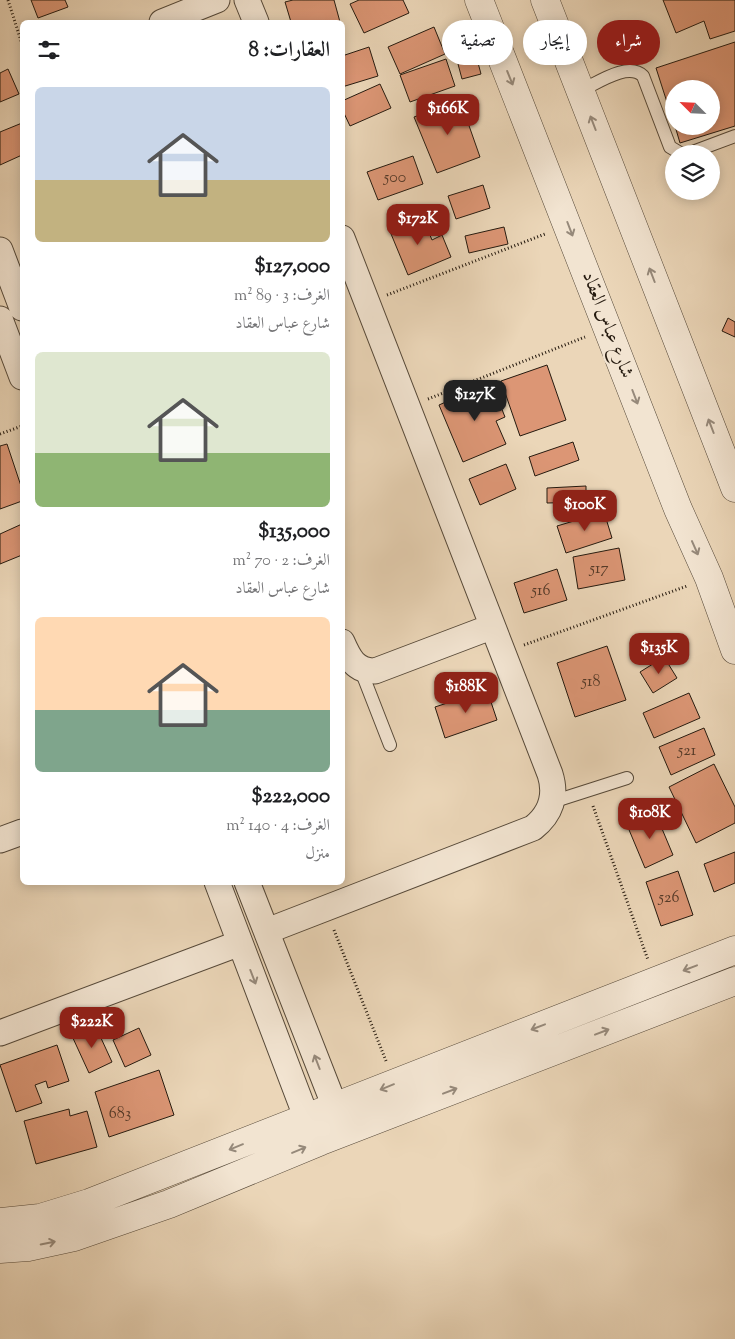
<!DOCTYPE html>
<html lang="ar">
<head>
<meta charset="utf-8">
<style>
  :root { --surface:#fff; --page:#f6f6f6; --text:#202124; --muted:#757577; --accent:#8f2418 }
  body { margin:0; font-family:"Sorts Mill Goudy",Amiri,serif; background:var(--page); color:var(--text); direction:rtl; height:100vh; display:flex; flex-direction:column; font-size:19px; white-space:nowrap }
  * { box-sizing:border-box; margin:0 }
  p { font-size:16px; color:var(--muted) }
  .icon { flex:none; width:28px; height:28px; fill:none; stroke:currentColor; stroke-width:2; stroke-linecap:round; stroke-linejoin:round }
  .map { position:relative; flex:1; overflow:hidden; direction:ltr }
  .side { position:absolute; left:20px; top:20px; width:325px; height:865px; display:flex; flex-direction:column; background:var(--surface); border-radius:8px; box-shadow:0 2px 12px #0003; direction:rtl }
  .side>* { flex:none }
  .top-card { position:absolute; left:360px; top:20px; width:300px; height:45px; direction:rtl; display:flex; gap:10px }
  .needle { width:32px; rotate:294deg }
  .buttons { position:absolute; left:665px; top:80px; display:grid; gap:10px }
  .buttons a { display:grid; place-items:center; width:55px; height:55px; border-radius:50%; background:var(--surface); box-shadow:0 2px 12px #0003; font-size:25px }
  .price { position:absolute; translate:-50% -42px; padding:0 11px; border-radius:10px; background:var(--accent); color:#fff; font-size:16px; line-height:32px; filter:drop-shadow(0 1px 2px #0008) }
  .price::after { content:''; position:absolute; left:50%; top:30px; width:15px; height:11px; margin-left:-8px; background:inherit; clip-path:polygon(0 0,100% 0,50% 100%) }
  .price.on { background:#222; color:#fff }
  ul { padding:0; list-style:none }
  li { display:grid; align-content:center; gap:10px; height:265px; padding:0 15px }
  li span { display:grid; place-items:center; height:155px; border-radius:8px; color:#555 }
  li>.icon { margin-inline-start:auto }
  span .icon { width:90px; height:90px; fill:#fffc; stroke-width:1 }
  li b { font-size:21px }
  h2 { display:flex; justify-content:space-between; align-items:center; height:60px; padding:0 15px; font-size:21px }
  .chip { padding:0 18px; border-radius:22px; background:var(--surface); box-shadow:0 2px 12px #0003; font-size:18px; line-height:45px }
  .chip.on { background:var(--accent); color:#fff }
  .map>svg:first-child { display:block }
  .building { fill:#dc9675; stroke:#251a0f }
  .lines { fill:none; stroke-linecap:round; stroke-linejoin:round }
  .service-casing { stroke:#564939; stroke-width:14 }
  .minor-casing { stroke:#564939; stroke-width:27 }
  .tertiary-casing { stroke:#564939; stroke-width:29 }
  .path { stroke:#251a0f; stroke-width:3; stroke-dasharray:1 2.5; stroke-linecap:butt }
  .service { stroke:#f2e4d1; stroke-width:12 }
  .minor { stroke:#f2e4d1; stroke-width:25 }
  .tertiary { stroke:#f2e4d1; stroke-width:28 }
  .oneway { stroke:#96897a }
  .labels { text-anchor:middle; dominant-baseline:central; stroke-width:4.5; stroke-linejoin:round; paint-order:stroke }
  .number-label { font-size:16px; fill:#533928 }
  .street-label { font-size:19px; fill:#251a0f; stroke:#f2e4d1 }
</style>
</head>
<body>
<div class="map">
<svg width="735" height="1339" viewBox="0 0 735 1339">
  <rect width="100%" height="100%" fill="#ebd6b8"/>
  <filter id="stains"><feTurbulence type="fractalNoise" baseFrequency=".004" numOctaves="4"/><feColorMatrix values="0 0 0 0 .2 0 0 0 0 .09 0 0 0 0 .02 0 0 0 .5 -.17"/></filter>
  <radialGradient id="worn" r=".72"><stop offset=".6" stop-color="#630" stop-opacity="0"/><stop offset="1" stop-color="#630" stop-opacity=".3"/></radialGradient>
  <path class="building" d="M31,0h34l3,7 -30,11z
    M293,0h41l6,22h-49l-6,-20z
    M359,0h44l6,13 -45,20 -14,-29z
    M663,0h72v31l-25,8 -6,-18 -28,12z
    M434,27l11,27 -45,20 -12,-27z
    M735,42v84l-55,17 -5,-17h36v-37h-37v35l-18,-56z
    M369,47l9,29 -36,11v-31z
    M446,59l9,27 -45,16 -10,-27z
    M477,59l4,15 -19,5 -4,-15z
    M8,69l11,25 -19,8v-29z
    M380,84l11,24 -41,18 -8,-17v-8z
    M460,100l20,57 -43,16 -23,-56z
    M22,123v32l-22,10v-33z
    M413,156l10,28 -45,16 -11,-28z
    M483,185l7,23 -34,11 -8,-23z
    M422,216l10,24 10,-5 9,22 -43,18 -19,-46z
    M504,227l4,17 -39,9 -4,-17z
    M728,318l7,4v15l-13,-6z
    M547,365l19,55 -46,16 -19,-55z
    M491,382l14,35 -9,4 10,23 -43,18 -24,-57z
    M573,442l6,18 -44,16 -6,-19z
    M7,444l15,45v12l-22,8v-63z
    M506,464l10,25 -36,16 -11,-26z
    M586,486v16l-39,1v-15z
    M604,512l8,26 -46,15 -9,-27z
    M22,524v31l-22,9v-30z
    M619,548l6,32 -47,9 -5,-32z
    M557,569l10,31 -43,13 -10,-30z
    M607,646l19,54 -51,17 -18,-54z
    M664,657l13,21 -24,15 -13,-21z
    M487,690l10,30 -52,18 -10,-31z
    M689,693l11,25 -46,20 -11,-25z
    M704,728l11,27 -44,20 -12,-28z
    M714,764l21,43v16l-39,20 -27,-56z
    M655,812l18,43 -28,13 -18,-43z
    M735,852v31l-21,9 -10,-28z
    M678,871l15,44 -32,11 -15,-44z
    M95,1025l17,37 -23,11 -17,-37z
    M139,1028l12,27 -26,12 -12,-27z
    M57,1045l12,36 -21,7 -2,-7 -11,4 7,18 -26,9 -16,-47z
    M159,1070l15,45 -65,22 -14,-45z
    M69,1109l1,7 17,-5 10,36 -61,17 -12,-43z"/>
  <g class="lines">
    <g class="service-casing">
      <path id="service" d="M580,91c16,-7 48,-30 63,-15l27,71 10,6 5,1
        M687,154l48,-18
        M360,668l30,77
        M552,802l75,-24"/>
    </g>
    <g class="minor-casing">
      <path id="minor" d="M247,0l9,22
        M162,22l55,-22
        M0,250l22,58
        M0,319l22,58
        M342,642c7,16 13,29 33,29l116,-44
        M0,840l22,-8
        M217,882l90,237
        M247,882l88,225
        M267,931l266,-103c18,-14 24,-32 17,-54l-208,-536
        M0,1033l240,-90"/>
    </g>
    <g class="tertiary-casing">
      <path id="tertiary" d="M479,0l199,509 31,69 26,72
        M545,0l190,488
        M0,1222l40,-4 49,-15 646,-253
        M0,1249l28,-2 46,-10 95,-33 152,-63 414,-160"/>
    </g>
    <path class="path" d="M8,0l14,44
      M387,295l158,-61
      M428,399l157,-62
      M0,434l22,-8
      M524,645l163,-59
      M593,806l55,154
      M334,930l52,131"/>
    <use href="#service" class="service"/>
    <use href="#minor" class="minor"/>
    <use href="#tertiary" class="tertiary"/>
  </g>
  <defs><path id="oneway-shaft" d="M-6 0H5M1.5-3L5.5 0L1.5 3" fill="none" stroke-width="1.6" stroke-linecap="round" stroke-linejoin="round" transform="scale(1.25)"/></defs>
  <g class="oneway">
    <use href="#oneway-shaft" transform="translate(510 78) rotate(68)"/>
    <use href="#oneway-shaft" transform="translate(593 123) rotate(-111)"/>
    <use href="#oneway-shaft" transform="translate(570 229) rotate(69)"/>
    <use href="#oneway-shaft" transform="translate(652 275) rotate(-111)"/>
    <use href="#oneway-shaft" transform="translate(635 397) rotate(69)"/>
    <use href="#oneway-shaft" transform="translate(711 426) rotate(-111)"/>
    <use href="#oneway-shaft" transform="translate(695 548) rotate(66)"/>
    <use href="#oneway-shaft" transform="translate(690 968) rotate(159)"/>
    <use href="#oneway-shaft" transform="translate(253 977) rotate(69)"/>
    <use href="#oneway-shaft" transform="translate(538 1027) rotate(159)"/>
    <use href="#oneway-shaft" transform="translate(602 1032) rotate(-21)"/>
    <use href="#oneway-shaft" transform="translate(317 1062) rotate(-111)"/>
    <use href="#oneway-shaft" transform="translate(387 1087) rotate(158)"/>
    <use href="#oneway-shaft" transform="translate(450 1091) rotate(-21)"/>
    <use href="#oneway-shaft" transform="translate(236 1147) rotate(158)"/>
    <use href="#oneway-shaft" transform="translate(299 1150) rotate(-23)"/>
    <use href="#oneway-shaft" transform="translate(48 1243) rotate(-11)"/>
  </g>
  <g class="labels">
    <g class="number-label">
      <text x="395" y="178">500</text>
      <text x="599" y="569">517</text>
      <text x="541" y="591">516</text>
      <text x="591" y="682">518</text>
      <text x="687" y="751">521</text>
      <text x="669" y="898">526</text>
      <text x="120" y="1114">683</text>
    </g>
    <g class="street-label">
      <text transform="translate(607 325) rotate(69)">شارع عباس العقاد</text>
    </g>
  </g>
  <rect width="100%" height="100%" filter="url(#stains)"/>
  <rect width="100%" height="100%" fill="url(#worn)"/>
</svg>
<div class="buttons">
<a><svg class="needle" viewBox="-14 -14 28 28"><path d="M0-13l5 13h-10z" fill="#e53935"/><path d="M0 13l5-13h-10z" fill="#757577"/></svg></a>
<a><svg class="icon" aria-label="layers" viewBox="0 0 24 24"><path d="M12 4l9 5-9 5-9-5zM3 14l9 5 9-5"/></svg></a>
</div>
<b class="price" style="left:448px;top:136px">$166K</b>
<b class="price" style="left:418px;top:246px">$172K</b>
<b class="price on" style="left:475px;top:422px">$127K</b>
<b class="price" style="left:585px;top:532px">$100K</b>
<b class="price" style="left:659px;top:675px">$135K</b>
<b class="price" style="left:466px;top:714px">$188K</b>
<b class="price" style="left:650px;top:840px">$108K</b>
<b class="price" style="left:92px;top:1049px">$222K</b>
<div class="top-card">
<a class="chip on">شراء</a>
<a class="chip">إيجار</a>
<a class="chip">تصفية</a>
</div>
<section class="side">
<h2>العقارات: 8<svg class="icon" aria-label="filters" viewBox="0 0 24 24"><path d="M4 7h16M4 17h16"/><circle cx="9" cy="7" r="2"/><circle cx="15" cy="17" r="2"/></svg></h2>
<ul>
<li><span style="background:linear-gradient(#c9d6e8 60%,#c2b280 0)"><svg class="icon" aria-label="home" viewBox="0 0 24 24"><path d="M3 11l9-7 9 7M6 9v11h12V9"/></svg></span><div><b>$127,000</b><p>الغرف: 3 · 89 m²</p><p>شارع عباس العقاد</p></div></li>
<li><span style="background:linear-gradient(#dfe7d0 65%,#8fb573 0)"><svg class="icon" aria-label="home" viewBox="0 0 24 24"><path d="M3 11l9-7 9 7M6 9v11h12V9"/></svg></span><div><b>$135,000</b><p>الغرف: 2 · 70 m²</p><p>شارع عباس العقاد</p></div></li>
<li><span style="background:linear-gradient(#ffd9b3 60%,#7fa58c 0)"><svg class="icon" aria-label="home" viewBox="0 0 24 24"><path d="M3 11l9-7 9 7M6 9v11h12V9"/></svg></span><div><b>$222,000</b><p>الغرف: 4 · 140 m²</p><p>منزل</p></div></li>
</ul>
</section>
</div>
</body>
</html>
